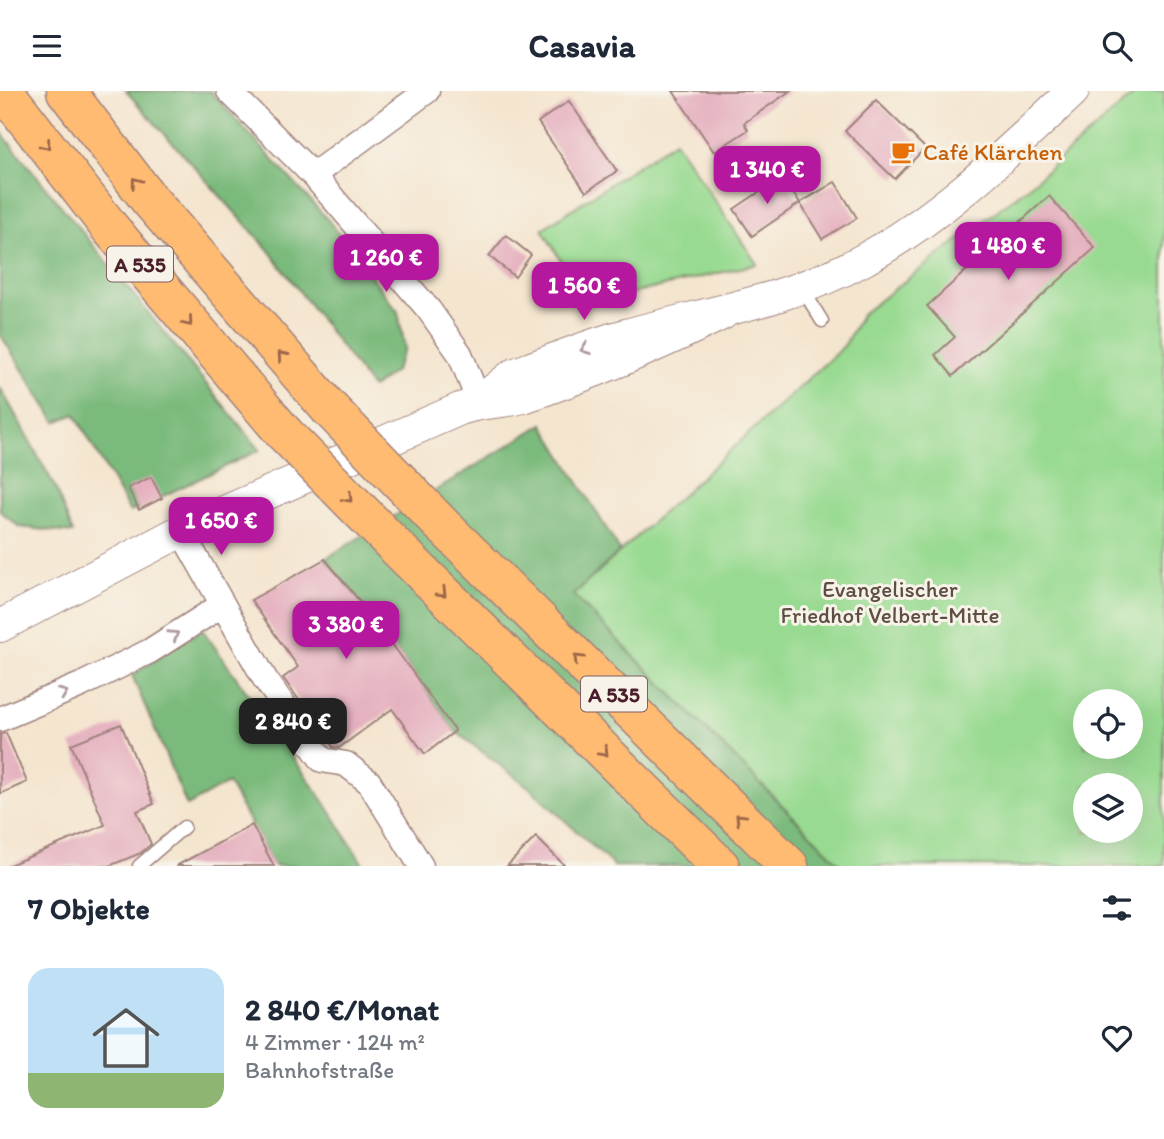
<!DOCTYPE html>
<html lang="de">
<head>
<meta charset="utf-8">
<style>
  :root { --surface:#fff; --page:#f2f2f3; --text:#1f2937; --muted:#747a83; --accent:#b5179e }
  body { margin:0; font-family:Itim,sans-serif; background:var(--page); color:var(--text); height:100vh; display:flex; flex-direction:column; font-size:26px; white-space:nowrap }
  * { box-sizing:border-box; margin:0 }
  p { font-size:23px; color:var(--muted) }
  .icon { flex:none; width:38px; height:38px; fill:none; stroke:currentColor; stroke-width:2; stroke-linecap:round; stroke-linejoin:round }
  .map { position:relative; height:775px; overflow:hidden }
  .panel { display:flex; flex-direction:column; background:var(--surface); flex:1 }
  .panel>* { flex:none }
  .tools { position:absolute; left:1073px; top:598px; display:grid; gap:14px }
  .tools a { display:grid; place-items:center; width:70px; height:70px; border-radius:50%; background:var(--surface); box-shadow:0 7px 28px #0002; font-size:35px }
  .price { position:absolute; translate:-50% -60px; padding:0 16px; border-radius:14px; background:var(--accent); color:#fff; font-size:23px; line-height:46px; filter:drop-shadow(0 2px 4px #0008) }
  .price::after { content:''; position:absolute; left:50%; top:42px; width:21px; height:16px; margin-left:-10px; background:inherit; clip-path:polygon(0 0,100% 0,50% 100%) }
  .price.on { background:#222; color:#fff }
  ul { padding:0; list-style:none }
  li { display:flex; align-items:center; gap:21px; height:175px; padding:0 28px }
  li span { display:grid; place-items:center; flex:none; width:196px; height:140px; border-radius:21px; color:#555 }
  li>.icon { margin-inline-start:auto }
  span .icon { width:84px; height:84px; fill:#fffc; stroke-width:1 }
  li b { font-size:30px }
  h2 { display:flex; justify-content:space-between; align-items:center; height:84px; padding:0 28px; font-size:30px }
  header { display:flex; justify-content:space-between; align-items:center; height:91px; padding:0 28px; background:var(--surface); font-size:32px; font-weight:800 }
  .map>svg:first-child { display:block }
  .green { fill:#98da91; stroke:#717c5e; stroke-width:2; fill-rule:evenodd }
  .forest { fill:#7aba7b; stroke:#626c53; stroke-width:2 }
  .building { fill:#e5b0bf }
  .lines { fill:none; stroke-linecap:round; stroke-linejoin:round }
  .service-casing { stroke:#9f827d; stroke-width:15 }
  .minor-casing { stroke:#9f827d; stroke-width:27 }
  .tertiary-casing { stroke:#9f827d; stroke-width:34 }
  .motorway-casing { stroke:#9f827d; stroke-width:41 }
  .service { stroke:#fff; stroke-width:12 }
  .minor { stroke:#fff; stroke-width:24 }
  .tertiary { stroke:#fff; stroke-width:32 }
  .motorway { stroke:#ffbb71; stroke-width:38 }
  .motorway-bridge-casing { stroke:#9f827d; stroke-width:41; stroke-linecap:butt }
  .motorway-bridge { stroke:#ffbb71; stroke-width:38 }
  .oneway { stroke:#9b654a }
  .oneway2 { stroke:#ae9aa0 }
  .labels { text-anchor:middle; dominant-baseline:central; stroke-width:6; stroke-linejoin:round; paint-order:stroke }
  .shield { fill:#f7f3e8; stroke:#7e5f64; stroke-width:2 }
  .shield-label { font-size:21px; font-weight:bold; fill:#4a1f2b }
  .food-label { font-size:23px; fill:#c56008; stroke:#f7f3e8; text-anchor:start }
  .park-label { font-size:23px; fill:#5e4e44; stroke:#f7f3e8 }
</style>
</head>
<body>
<header><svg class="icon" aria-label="menu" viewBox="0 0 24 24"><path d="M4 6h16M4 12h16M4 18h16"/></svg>Casavia<svg class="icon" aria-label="search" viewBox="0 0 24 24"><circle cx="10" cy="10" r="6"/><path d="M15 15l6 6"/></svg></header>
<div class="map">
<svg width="1164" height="775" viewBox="0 0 1164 775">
  <rect width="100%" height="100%" fill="#f7f3e8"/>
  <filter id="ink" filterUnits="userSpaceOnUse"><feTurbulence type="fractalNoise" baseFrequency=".0143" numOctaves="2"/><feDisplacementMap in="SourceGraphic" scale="14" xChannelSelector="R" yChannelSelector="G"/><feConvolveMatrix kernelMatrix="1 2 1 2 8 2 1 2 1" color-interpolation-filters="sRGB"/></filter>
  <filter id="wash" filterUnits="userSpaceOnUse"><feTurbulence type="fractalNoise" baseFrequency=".00686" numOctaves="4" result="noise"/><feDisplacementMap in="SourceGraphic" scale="28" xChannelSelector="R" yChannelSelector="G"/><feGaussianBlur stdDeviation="1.57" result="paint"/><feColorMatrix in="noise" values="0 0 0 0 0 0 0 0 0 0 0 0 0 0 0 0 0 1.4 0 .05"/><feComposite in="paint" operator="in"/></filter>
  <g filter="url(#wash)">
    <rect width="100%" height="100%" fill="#f4e5cf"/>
    <path class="green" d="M1138,0h26v775h-322l-269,-271 271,-249 18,-32 166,-127zM1085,611h45v45h-45zM1085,695h45v45h-45z
      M675,50l82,123 -170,40 -45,-75z"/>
    <path class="forest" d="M126,0h84l118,129 70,92 7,36 -10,23 -23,17 -105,-140z
      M0,40l260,319 -130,62 -55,-98 -19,8 -56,-88z
      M0,296l55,100 18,46 -53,-6 -20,-16z
      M543,333l77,127 -47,44 269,271h-228l-84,-78 -75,-57 -84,-116 -46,-56z
      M202,538l123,174 39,63h-90l-46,-83 -41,23 -55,-131z"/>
    <g id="blocks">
      <path class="building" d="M673,0h117l-46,32 4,7 -34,22z
        M876,9l49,48 -30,31 -50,-48z
        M569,10l48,70 -31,21 -48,-70z
        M782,86l18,26 -48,33 -18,-27z
        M835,91l22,36 -35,21 -22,-36z
        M1049,105l46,52 -142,128 -18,-21 20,-18 -28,-31z
        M506,144l25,20 -16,22 -26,-21z
        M151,386l11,21 -23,12 -11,-22z
        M325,468l46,56 84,116 -30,23 -33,-45 -53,39 -6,-1 -50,-69 15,-11 -47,-67z
        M121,633l33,80 -17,7 14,33 -10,9 -32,13h-102l98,-41 -34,-81z
        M6,642l21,49 -27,12v-60z
        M252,734l22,41h-98z
        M536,746l29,29h-58z"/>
    </g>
  </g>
  <g filter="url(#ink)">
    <use href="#blocks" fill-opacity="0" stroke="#9f827d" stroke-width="2"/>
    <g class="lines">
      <g class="service-casing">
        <path id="service" d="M802,197l20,33
          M139,775l45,-39"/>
      </g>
      <g class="minor-casing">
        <path id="minor" d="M229,0l84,84 116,135 31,44 19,48
          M313,84l114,-84
          M181,440l84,148 57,81 24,4 23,18 52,84
          M0,628l81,-34 69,-34 72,-46"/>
      </g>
      <g class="tertiary-casing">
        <path id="tertiary" d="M479,311l34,-27 13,-5c33,-12 66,-26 100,-35 80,-22 163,-34 237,-75 80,-44 144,-107 210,-169
          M0,535l181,-95 279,-122c21,-8 42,-6 63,-12 69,-23 134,-51 199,-83"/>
      </g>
      <g class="motorway-casing">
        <path id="motorway" d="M4,0l106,137 173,204
          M66,0l82,107 180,209
          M439,431l350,344
          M394,454l326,321"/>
      </g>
      <use href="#service" class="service"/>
      <use href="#minor" class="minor"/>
      <use href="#tertiary" class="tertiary"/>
      <use href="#motorway" class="motorway"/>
      <g class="motorway-bridge-casing">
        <path id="motorway-bridge" d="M328,316l111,115
          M283,341l111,113"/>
      </g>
      <use href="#motorway-bridge" class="motorway-bridge"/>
    </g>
    <defs><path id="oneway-chevron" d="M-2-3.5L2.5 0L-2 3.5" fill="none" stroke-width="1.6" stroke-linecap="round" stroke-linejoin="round" transform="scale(1.75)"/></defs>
    <g class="oneway">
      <use href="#oneway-chevron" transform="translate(46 54) rotate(52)"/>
      <use href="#oneway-chevron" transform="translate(136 91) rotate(-127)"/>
      <use href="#oneway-chevron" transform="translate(188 231) rotate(50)"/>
      <use href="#oneway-chevron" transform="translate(282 265) rotate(-132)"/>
      <use href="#oneway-chevron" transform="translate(348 407) rotate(46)"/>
      <use href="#oneway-chevron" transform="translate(442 502) rotate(45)"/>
      <use href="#oneway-chevron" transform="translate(578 568) rotate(-135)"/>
      <use href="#oneway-chevron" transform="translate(604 661) rotate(45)"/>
      <use href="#oneway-chevron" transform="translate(740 727) rotate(-136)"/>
    </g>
    <g class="oneway2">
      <use href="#oneway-chevron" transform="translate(585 258) rotate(160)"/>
      <use href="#oneway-chevron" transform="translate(174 544) rotate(-33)"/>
      <use href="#oneway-chevron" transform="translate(63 602) rotate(-22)"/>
    </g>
  </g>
  <defs>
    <g id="cafe-bare" transform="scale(1.89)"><path d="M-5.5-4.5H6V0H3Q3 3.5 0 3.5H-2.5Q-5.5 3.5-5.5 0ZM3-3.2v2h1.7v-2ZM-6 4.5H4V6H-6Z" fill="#e8710a" stroke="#f7f3e8" stroke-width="2.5" paint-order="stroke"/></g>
  </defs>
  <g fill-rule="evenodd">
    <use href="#cafe-bare" x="903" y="61"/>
  </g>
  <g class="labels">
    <g class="shield">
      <rect x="107" y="155.5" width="66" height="35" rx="5"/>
      <rect x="581" y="585.5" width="66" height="35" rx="5"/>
    </g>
    <g class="shield-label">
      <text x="140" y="173">A 535</text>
      <text x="614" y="603">A 535</text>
    </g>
    <g class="food-label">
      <text x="923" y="61">Café Klärchen</text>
    </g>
    <g class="park-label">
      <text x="890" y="498">Evangelischer<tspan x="890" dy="26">Friedhof Velbert-Mitte</tspan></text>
    </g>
  </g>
</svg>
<div class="tools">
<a><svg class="icon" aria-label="locate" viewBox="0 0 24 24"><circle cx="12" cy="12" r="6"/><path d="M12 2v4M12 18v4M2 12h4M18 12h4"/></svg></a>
<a><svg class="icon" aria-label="layers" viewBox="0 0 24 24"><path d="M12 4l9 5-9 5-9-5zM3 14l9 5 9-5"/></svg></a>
</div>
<b class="price" style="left:767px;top:115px">1 340 €</b>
<b class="price" style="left:1008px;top:191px">1 480 €</b>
<b class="price" style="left:386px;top:203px">1 260 €</b>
<b class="price" style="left:584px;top:231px">1 560 €</b>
<b class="price" style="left:221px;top:466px">1 650 €</b>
<b class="price" style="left:346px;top:570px">3 380 €</b>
<b class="price on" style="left:293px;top:667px">2 840 €</b>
</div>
<section class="panel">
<h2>7 Objekte<svg class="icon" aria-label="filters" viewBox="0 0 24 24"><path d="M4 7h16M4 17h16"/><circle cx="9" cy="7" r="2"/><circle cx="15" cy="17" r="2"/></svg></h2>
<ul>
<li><span style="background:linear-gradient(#bfe0f5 75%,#8fb573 0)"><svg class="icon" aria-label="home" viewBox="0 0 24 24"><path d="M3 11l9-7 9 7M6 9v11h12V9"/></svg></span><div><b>2 840 €/Monat</b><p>4 Zimmer · 124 m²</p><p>Bahnhofstraße</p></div><svg class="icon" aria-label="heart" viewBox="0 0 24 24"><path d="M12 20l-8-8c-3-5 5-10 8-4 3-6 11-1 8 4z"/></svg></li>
</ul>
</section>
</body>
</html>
